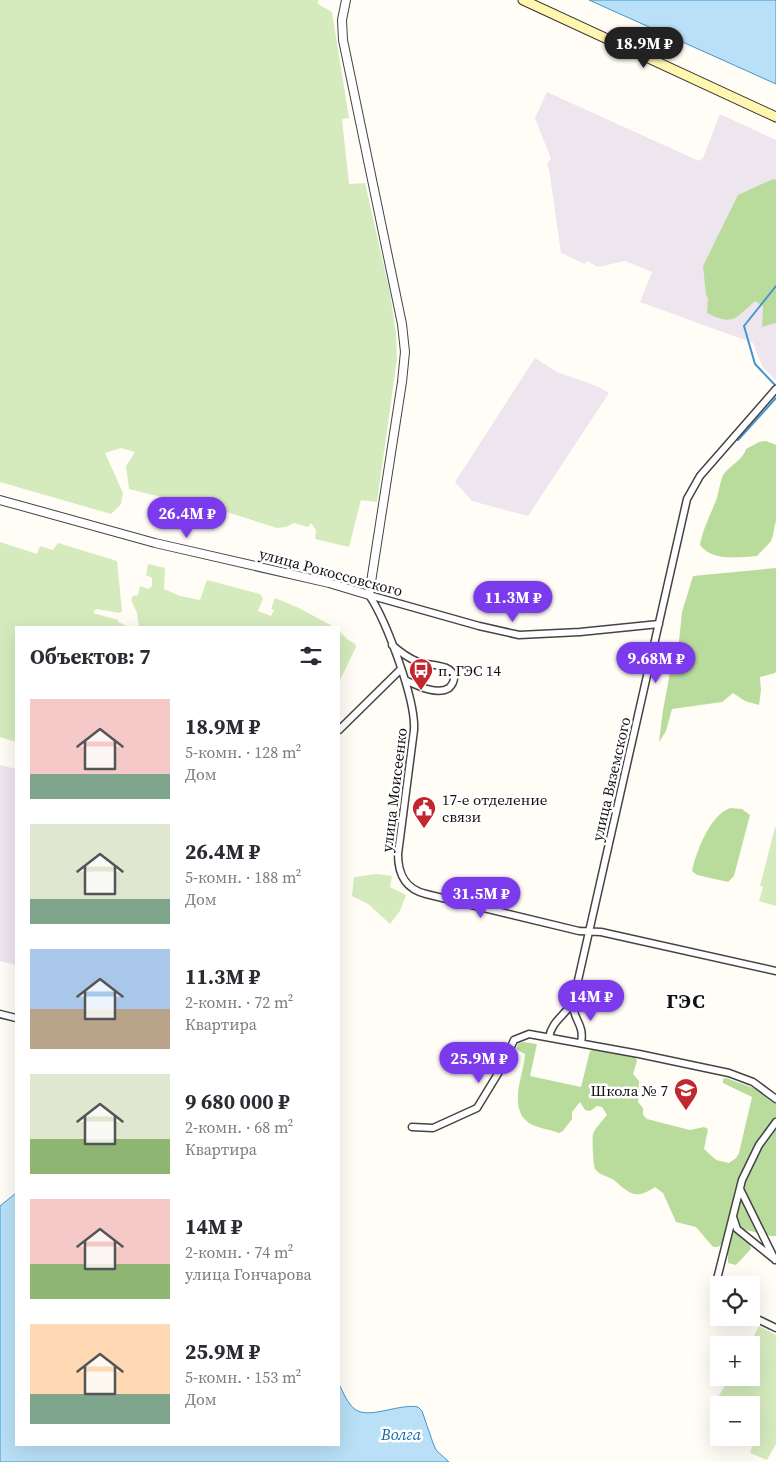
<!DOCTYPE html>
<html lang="ru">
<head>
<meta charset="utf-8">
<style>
  :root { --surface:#fff; --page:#f2f2f3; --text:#2b2b33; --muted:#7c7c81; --accent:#7c3aed }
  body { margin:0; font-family:"Source Serif 4",serif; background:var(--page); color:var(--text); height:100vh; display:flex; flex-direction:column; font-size:19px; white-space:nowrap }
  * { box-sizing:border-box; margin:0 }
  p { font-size:16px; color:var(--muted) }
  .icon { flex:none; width:28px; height:28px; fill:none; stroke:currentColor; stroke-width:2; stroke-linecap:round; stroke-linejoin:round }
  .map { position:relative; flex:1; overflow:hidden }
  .sheet { position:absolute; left:15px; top:626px; width:325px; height:820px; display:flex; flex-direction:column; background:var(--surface); border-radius:0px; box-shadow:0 5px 20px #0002 }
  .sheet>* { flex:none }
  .controls { position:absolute; left:710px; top:1276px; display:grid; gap:10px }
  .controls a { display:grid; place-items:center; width:50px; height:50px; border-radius:0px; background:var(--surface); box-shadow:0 5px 20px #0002; font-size:25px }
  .price { position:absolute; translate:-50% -42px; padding:0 11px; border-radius:18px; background:var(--accent); color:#fff; font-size:16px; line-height:32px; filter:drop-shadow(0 1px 2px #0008) }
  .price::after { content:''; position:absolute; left:50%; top:30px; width:15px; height:11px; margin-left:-8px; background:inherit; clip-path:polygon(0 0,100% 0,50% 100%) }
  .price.current { background:#222; color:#fff }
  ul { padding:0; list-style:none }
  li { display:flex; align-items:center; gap:15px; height:125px; padding:0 15px }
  li span { display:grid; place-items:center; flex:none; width:140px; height:100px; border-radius:0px; color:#555 }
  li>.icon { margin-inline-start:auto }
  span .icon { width:60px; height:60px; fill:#fffc; stroke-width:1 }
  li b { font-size:21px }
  h2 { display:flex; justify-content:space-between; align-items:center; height:60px; padding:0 15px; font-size:21px }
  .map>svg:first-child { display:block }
  .industrial { fill:#eee6ef }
  .green { fill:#d5ebbd }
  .forest { fill:#b9dc9c }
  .water { fill:#b9e0f7; stroke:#3f96cf }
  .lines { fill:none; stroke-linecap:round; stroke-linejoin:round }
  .stream { stroke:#3f96cf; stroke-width:2 }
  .minor-casing { stroke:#444; stroke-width:9 }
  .tertiary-casing { stroke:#444; stroke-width:10 }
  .secondary-casing { stroke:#333; stroke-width:11 }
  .minor { stroke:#fff; stroke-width:6 }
  .tertiary { stroke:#fff; stroke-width:8 }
  .secondary { stroke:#fff6b0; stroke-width:9 }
  .labels { text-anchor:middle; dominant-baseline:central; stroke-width:5; stroke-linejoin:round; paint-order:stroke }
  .street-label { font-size:15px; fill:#111; stroke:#fff }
  .poi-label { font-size:15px; fill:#111; stroke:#fff; text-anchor:start }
  .water-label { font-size:16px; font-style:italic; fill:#1768a6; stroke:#fff }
  .district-label { font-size:20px; font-weight:bold; letter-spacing:1px; fill:#111; stroke:#fff }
</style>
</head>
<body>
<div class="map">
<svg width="776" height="1462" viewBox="0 0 776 1462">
  <rect width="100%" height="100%" fill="#fffdf5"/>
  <path class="industrial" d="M547,92l152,69 4,-3 17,-44 56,26v241l-14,-15 -9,-23 -113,-41 12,-30 -27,-11 -27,6 -11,-6 -2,3 -24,-11 -12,-84 -2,-5 4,-5 -16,-41z
    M535,358l22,14 42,15 10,6 -81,123 -56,-15 -17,-19z
    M0,765l16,4v196l-16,-4z"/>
  <path class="green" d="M0,0h318v4l14,8 17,106 -7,1 7,65 16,-1 25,110 6,41 1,25 -20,143 -16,-2 -12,47 -34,-8 1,-9 -5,-7 -3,4 -14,-4 -8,4 -9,1 -66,-21 -14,-1 -68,-17 -3,-23 9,-14 -14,-4 -16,5 18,40 -2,11 -10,10 -111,-32z
    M0,542l37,12 3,-8 13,4 5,-7 59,18 5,50 -2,2 -24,-4 -3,4 25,7v2l11,5 -113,1v114l-16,-5z
    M148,564l17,4 -1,21 16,7 20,4 7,-20 53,14 3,5 -5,12 13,5 3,-6 -3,-1 4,-11 24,10 35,19h-195l-2,-14 -6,-13 2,-4 5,-1 2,-9 8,3 4,-3v-8l-6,-3z
    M339,631l8,8 8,5 1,3 -17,35z
    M775,827h1v79l-17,-5 4,-14 -3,-1z
    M376,874l16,2 -2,11 16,8 -6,16 -10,13 -22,-20 -16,-8 2,-19z
    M759,1326l17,9v109l-9,16 -17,-7 2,-6 -15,-9h14v-33h-20l-13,-8 12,-19h21v-33h-2z"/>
  <path class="forest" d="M773,179l3,1v143l-14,4 1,-21 -8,-5c-20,18 -22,25 -48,12l1,-15 -2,-3 -3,-29 35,-71z
    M766,441l10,4v76c-2,6 -2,13 -5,20 -3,4 -10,10 -14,15 -18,1 -44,6 -57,-11 3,-17 11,-31 17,-47 2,-8 3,-16 6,-23 6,-9 20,-15 23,-26l13,-7z
    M776,568v103l-1,2 -15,4 1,13 -2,15 -14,-4 -12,-8 -11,9 -50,7 -6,22 -7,11 4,-32 9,-48 7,-21 3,-29 11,-36z
    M730,808l12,1 8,6 -16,61 -6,6 -31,-7 -5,-4c4,-19 18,-56 38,-63z
    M523,1042l14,2 -7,32 51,11 9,-36 5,-2 40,7 2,5 -4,13 6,7 -1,21 5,6v7l4,4 43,11 14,-3 4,2 -4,20 12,11 13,3 7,-5 3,-5 13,-56 -29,-14v-4l3,-1 33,12 17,14v132h-5l-30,-7 7,9 3,11 -15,16 -8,-2v-13l-4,-8 -6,5h-5l-17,-20 -20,-5 -13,-29 -8,-6c-19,13 -25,7 -40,-6 -6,-5 -15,-5 -20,-12 -2,-4 -3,-31 -2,-35 2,-6 10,-14 14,-19l-5,-8 -5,-1 -7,5 -5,-1 -5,-8 -8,10v7l-9,12 -4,2c-9,-4 -23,-5 -30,-10 -22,-16 -5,-48 -4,-69l-9,-5 2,-5z"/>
  <path class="water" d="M589,0h187v84z
    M16,1193v252h323v-61c4,8 9,21 17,26 14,9 45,-7 62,-3l4,4 11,32 3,7 13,12h-449v-256z"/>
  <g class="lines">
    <path class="stream" d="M776,286l-32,40 11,38 21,22
      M738,440l38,-42"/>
    <g class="minor-casing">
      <path id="minor" d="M369,595c17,25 47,105 45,135l-16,124c0,20 7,35 28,40l153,37 22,1 175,39
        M369,595l110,31 40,9 61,-3 79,-8
        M392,645c8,7 16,13 26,17 10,4 35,1 36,16 0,4 -2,7 -5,10 -12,8 -33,-3 -44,-8
        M339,730l62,-61
        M573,1002c-1,18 12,21 8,41
        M0,1014l16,4
        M549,1037c4,-19 18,-21 25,-39l113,-499 13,-23 76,-87
        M412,1127l21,1 44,-20 25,-41 12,-27 15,-6 110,20 90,19 24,9 23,17
        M740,1189l35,71
        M733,1217l4,12 36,29
        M719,1295l-2,-16 25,-99 17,-35 17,-23
        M751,1316l25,12"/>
    </g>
    <g class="tertiary-casing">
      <path id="tertiary" d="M0,500l155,43 174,40 40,12 33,-213 3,-30 -3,-28 -59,-284 -1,-20 4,-20"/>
    </g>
    <g class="secondary-casing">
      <path id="secondary" d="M523,0l253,117"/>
    </g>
    <use href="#minor" class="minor"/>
    <use href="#tertiary" class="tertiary"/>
    <use href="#secondary" class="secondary"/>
  </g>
  <defs>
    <g id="bus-pin" transform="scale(1.25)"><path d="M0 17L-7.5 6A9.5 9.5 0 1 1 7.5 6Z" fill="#c4262e" stroke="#fff"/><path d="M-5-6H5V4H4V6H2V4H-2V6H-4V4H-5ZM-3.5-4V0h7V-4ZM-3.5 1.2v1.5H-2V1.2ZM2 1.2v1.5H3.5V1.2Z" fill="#fff"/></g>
    <g id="civic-pin" transform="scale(1.25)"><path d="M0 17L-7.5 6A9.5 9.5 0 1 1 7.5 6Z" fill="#c4262e" stroke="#fff"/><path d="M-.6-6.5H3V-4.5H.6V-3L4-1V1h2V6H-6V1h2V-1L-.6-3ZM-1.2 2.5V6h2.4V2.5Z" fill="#fff"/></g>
    <g id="school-pin" transform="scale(1.25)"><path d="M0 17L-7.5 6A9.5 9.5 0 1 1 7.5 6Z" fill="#c4262e" stroke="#fff"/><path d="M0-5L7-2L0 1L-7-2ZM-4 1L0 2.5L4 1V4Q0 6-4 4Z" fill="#fff"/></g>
  </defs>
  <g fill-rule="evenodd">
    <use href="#bus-pin" x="421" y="670"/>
    <use href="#civic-pin" x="424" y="808"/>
    <use href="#school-pin" x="686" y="1090"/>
  </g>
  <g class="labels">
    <g class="street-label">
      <text transform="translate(331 572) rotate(15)">улица Рокоссовского</text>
      <text transform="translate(611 779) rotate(-77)">улица Вяземского</text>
      <text transform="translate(394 790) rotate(-83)">улица Моисеенко</text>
    </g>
    <g class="poi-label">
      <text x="438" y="670">п. ГЭС 14</text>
      <text x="442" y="799">17-е отделение<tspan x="442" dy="17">связи</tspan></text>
      <text x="668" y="1090" text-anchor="end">Школа № 7</text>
    </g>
    <g class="water-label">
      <text x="401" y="1434">Волга</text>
    </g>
    <g class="district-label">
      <text x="686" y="1001">ГЭС</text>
    </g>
  </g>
</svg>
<div class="controls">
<a><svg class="icon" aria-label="locate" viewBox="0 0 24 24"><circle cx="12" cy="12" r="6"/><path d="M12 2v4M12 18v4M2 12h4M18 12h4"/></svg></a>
<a>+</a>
<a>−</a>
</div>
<b class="price current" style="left:644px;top:69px">18.9M ₽</b>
<b class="price" style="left:187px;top:539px">26.4M ₽</b>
<b class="price" style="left:513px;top:623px">11.3M ₽</b>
<b class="price" style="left:656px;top:684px">9.68M ₽</b>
<b class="price" style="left:481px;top:919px">31.5M ₽</b>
<b class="price" style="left:591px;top:1022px">14M ₽</b>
<b class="price" style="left:479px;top:1084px">25.9M ₽</b>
<section class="sheet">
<h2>Объектов: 7<svg class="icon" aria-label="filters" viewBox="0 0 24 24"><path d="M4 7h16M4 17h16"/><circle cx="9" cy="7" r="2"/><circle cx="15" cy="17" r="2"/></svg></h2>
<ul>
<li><span style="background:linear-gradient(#f6c9c9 75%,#7fa58c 0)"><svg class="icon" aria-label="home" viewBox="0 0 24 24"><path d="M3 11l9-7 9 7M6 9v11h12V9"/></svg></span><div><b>18.9M ₽</b><p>5-комн. · 128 m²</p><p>Дом</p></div></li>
<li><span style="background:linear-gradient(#dfe7d0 75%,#7fa58c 0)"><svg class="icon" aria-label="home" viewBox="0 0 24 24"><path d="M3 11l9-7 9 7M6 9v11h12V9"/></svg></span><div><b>26.4M ₽</b><p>5-комн. · 188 m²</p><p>Дом</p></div></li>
<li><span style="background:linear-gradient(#a9c7e8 60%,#b9a48a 0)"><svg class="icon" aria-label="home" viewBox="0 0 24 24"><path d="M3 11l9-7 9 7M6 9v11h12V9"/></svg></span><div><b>11.3M ₽</b><p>2-комн. · 72 m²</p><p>Квартира</p></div></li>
<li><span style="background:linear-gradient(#dfe7d0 65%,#8fb573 0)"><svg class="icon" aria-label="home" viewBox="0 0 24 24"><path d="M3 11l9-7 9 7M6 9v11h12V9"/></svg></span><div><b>9 680 000 ₽</b><p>2-комн. · 68 m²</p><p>Квартира</p></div></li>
<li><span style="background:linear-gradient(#f6c9c9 65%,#8fb573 0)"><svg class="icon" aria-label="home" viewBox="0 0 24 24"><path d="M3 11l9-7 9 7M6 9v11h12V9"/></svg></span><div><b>14M ₽</b><p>2-комн. · 74 m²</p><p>улица Гончарова</p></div></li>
<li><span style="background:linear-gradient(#ffd9b3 70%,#7fa58c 0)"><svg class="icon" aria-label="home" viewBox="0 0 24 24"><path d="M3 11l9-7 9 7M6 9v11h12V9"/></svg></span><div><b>25.9M ₽</b><p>5-комн. · 153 m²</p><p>Дом</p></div></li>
</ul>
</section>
</div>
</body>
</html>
